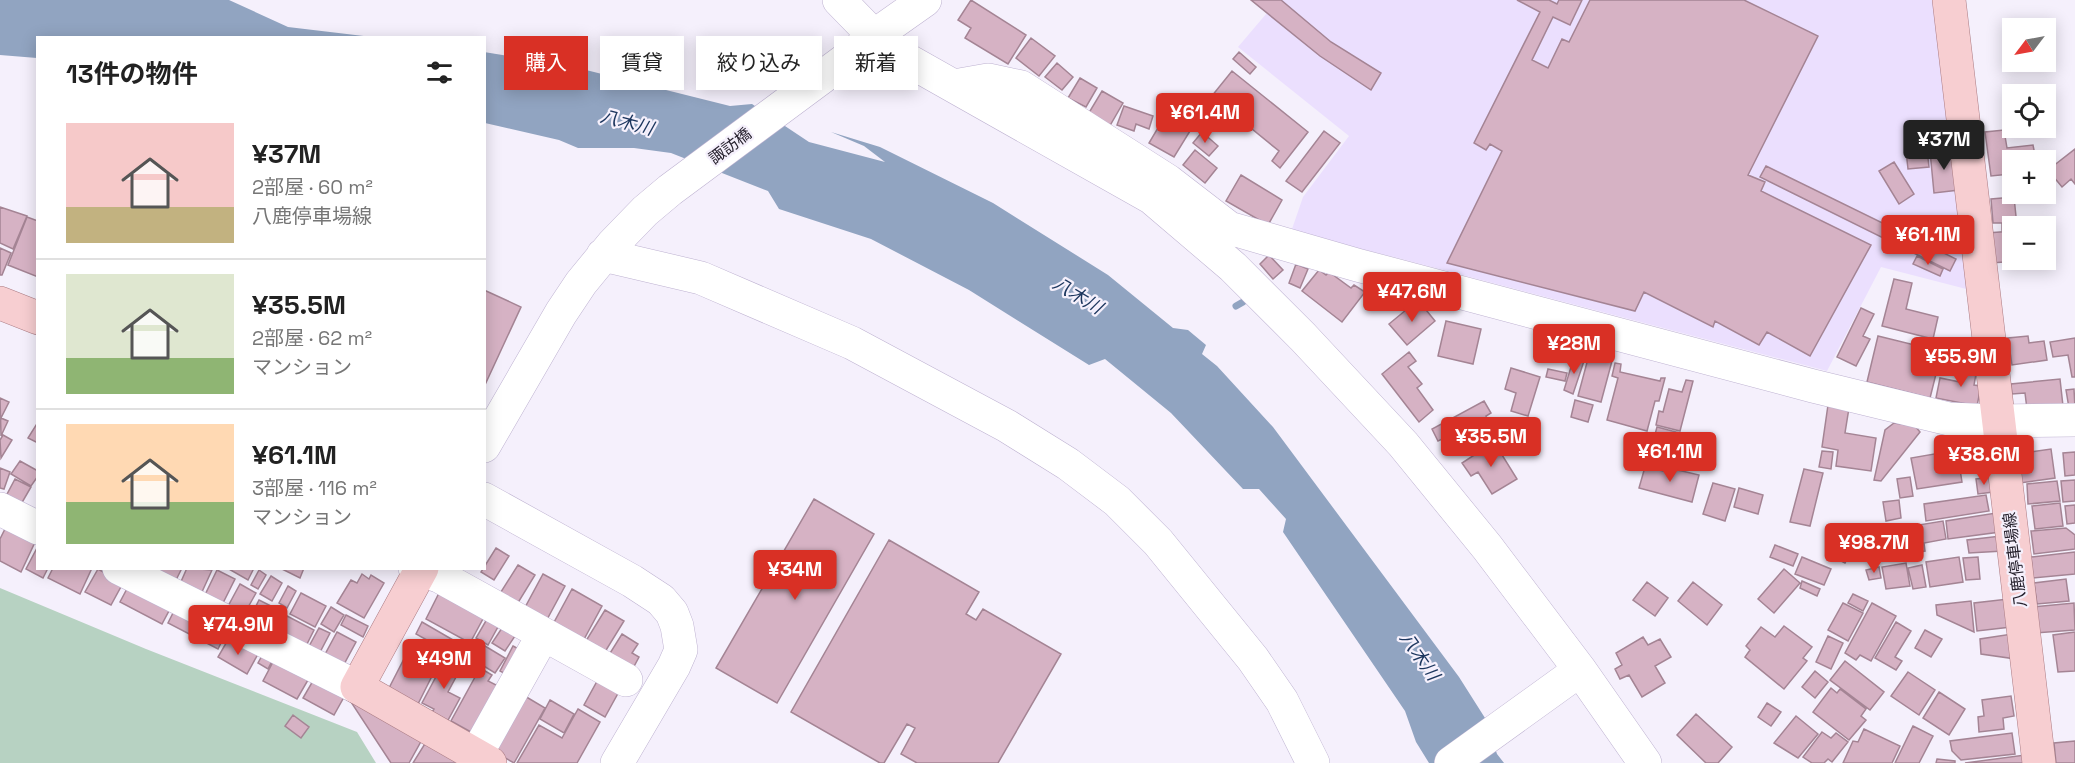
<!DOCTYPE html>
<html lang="ja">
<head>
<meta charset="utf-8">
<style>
  :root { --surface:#fff; --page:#f2f2f2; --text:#222; --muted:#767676; --line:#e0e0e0; --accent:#d93025 }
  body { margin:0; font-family:"Space Grotesk","Noto Sans JP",sans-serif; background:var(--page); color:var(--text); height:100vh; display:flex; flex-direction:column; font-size:22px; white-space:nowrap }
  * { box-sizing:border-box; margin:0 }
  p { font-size:20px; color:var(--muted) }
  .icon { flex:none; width:33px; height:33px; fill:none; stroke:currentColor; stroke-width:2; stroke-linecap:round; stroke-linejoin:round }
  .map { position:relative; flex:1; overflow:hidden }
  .side { position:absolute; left:36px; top:36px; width:450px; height:534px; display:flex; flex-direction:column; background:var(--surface); border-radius:0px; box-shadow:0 3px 15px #0003 }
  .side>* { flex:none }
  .guide { position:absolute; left:504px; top:36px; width:570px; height:54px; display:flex; gap:12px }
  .needle { width:39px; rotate:238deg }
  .fabs { position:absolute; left:2002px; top:18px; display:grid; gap:12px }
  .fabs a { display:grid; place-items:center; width:54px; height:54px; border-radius:0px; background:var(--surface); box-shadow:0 3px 15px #0003; font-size:30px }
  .price { position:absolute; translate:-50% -51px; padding:0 14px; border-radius:6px; background:var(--accent); color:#fff; font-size:20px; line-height:39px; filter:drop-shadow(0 2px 3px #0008) }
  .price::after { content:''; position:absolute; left:50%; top:36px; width:18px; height:14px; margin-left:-9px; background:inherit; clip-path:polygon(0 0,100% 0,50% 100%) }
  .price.active { background:#222; color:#fff }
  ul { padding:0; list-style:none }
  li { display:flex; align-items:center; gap:18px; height:150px; padding:0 30px }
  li+li { border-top:2px solid var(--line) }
  li span { display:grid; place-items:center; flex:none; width:168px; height:120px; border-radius:0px; color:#555 }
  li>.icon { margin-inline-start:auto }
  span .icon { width:72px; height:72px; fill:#fffc; stroke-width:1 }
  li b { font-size:26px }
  h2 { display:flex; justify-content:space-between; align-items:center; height:72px; padding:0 30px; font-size:26px }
  .tag { padding:0 21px; border-radius:0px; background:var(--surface); box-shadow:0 3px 15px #0003; font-size:21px; line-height:54px }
  .tag.active { background:var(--accent); color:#fff }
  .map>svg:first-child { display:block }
  .built { fill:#ebdffe }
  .green { fill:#b7d2c2 }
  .water { fill:#91a4c1 }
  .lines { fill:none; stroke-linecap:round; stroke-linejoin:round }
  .stream { stroke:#91a4c1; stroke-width:7 }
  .building { fill:#d6b2c4; stroke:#a48494; stroke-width:1.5 }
  .minor-casing { stroke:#beb2d1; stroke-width:34 }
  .major-casing { stroke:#ab7c84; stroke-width:34 }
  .minor { stroke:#fff; stroke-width:33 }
  .major { stroke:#f7ced1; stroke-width:33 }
  .labels { text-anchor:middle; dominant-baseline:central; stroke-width:4.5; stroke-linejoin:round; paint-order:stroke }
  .street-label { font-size:16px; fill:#27222e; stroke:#f5f0fc }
  .water-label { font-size:18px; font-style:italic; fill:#1b355d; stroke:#f5f0fc }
</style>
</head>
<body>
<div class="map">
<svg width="2075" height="763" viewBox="0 0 2075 763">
  <rect width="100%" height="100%" fill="#f5f0fc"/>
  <path class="built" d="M1278,0h662l34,291 -93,-24 -54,104 -433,-114 -103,-25 12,-35 46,-61 -111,-89z"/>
  <path class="green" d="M0,588l146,61 211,83 19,31h-376z"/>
  <path class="water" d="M0,0h229l59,27 84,10 -334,1 -1,20 -37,-3z
    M484,52l90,15 156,39 22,-2 57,38 76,20 -21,-16 -33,-14 49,15 113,56 115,72 65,53 15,2 18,15 -4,9 15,12 56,61 186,250 26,41 12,36 7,9h-75l-13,-21 -11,-31 -122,-179 3,-13 -27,-30h-16l-72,-76 -66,-54 -16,6 -120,-75 -98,-51 -92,-30 -11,-18 -97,-38 -37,-5h-56l-19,-8 -74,-17z"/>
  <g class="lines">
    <path class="stream" d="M1236,306l7,-4"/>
  </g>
  <path class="building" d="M971,0l55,35 -18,29 -43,-26 6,-10 -13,-8z
    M1251,0h30l50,42 50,31 -10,17 -51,-34z
    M1517,0h32l8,4 2,-4h23l-12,25 -17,-8 -21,43 16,8 14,-29 7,3 21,-42h154l74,36 -70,139 17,7 -4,9 110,54 -61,111 -43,-24 -8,13 -44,-24 -2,6 -69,-35 -9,19 -188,-48 55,-112 -12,-7 -4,6 -12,-7 66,-131z
    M1031,38l24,18 -16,20 -23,-18z
    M1239,52l17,15 -6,7 -17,-15z
    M1057,63l16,14 -11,13 -17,-13z
    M1232,71l76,61 -28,36 -8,-7 7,-10 -59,-48 -9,11 -8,-7z
    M1080,78l17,10 -11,19 -18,-9z
    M1102,91l21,12 -15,26 -21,-13z
    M1124,106l29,10 -4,13 -13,-5 -2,7 -17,-6z
    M1165,116l25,15 -16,26 -25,-14z
    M2004,130l3,18 26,-3 3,15h-23v29l-3,-15 -19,2 -6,-44z
    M1324,131l16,12 -38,49 -16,-11z
    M1202,132l16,14 -9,10 -16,-13z
    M2075,149v35l-4,-5 -9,8 -14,-17z
    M1195,150l22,18 -12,15 -22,-18z
    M1927,150l2,17 -21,2 -2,-18z
    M1954,150l5,40 -25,3 -4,-42z
    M1894,162l20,32 -15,10 -20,-33z
    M1766,166l190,93 -6,12 -190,-94z
    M1241,175l41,25 -14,25 -42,-24z
    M2014,197l3,29 -15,4v-7h-9l-2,-24z
    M0,207l27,9 -14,33 -13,-6z
    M27,217l11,4v56l-30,-12z
    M2013,231v29l7,1 -30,2 -3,-30z
    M0,248l11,5 -9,22h-2z
    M1269,255l14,15 -10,9 -13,-15z
    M1917,256l26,13 -3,7 -27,-12z
    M1296,264l12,5 -8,19 -11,-5z
    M1319,270l7,5 3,-3 22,16 3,-3 11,7 -23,30 -40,-31z
    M1894,279l18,4 -6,26 32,8 -5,22 -51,-13z
    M484,290l37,17 -37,80z
    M1418,300l17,21 -28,24 -18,-21z
    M1861,308l13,6 -11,22 7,3 -14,27 -19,-9z
    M1446,321l35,8 -8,35 -35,-8z
    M1878,336l53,13 -1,6 10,3 -10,40 -63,-16z
    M2028,336l1,7 15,-2 3,19 -35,5 -4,-27z
    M2075,338v39h-3l-4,-22 -15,2 -3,-15z
    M1409,352l7,9 -8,6 14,17 -5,4 16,22 -14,12 -37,-48z
    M1589,355l23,6 -11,41 -23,-6z
    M1574,357l10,4 -11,33 -9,-4z
    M1615,363l6,1 -1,8 40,9 1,-3h4l-6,23h-4l-8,30 -40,-11 11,-42 -6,-2z
    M1963,365l14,3 -3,17 7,1 -4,20 -41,-8 4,-20 20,4z
    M1511,368l29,9 -12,39 -17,-5 5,-18 -11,-4z
    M1548,369l19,4 -2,8 -19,-4z
    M2060,379l3,27 -36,3 -2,-16 -13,1 -1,-10z
    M1686,380l7,1 -13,50 -24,-6 3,-14 4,1 6,-23 13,3z
    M2074,389l1,19h-6l-3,-18z
    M0,398l9,4 -8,16 7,3 -7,15z
    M1575,400l18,5 -5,17 -17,-5z
    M1484,401l7,12 -5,3 2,5 -20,12 -3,-6 -11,6 -7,-12z
    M1828,405l21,3 -4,25 31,5 -5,33 -35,-5 2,-16 -16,-3z
    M38,422v21l-10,-5z
    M1445,422l6,13 -13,6 -6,-12z
    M1894,423l21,3 5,6 -39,49 -7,-1 11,-50z
    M1657,427l23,6 -6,27 -24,-7z
    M1465,431l5,11 -23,11 -5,-10z
    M3,435l9,5 -11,18 -1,-18z
    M1494,442l23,37 -25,15 -14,-22 -7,4 -9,-13z
    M2051,449l4,29 -35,5 -4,-29z
    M1957,450l5,32 -45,7 -6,-31z
    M1822,451l11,1 -2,17 -12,-2z
    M2075,452v23l-10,1 -2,-23z
    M20,461l18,10v5l-7,10 -20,-12z
    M1645,467l19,4 1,-4 34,8 -7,27 -53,-14z
    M0,468l10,4 -6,17 -4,-1z
    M1804,469l19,4 -13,53 -20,-4z
    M1910,477l3,19 -13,2 -3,-19z
    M1991,477l2,15 -15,2 -2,-15z
    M15,479l16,8 -11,19 -15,-8z
    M2075,480v21l-12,1 -2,-21z
    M2057,481l3,20 -32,3 -1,-20z
    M1713,483l22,6 -10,32 -22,-7z
    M1739,488l24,7 -5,19 -24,-7z
    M1986,495l3,16 -63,10 -2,-17z
    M814,499l60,35 -97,169 -61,-35z
    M1899,500l2,18 -15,3 -3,-19z
    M2060,503l3,23 -28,3 -3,-23z
    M2075,505v18l-8,1 -2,-18z
    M1996,513l4,19 -52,7 -2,-18z
    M1943,521l3,18 -22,4 1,8 -58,8 -4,-25z
    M7,525l29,15 -15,32 -21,-11v-22z
    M2066,528l9,7v14l-41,5 -3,-23z
    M2001,536l2,15 -34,2 -2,-13z
    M889,540l90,52 -13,22 10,6 7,-11 78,45 -63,109h-81l-16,-9 14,-26 -8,-4 -23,39h-4l-89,-51z
    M1838,544l13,8 -6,11 -14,-7z
    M1775,545l23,9 -5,12 -23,-9z
    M38,546v22h10l-5,10 -17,-9z
    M496,548l13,8 -15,24 -13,-8z
    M2075,552v22l-42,4 -2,-21z
    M1802,557l29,12 -7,16 -29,-11z
    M1959,557l4,25 -33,5 -4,-25z
    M1978,557l2,22 -14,1 -3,-22z
    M1906,563l4,23 -24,3 -4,-22z
    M518,565l17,10 -19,31 -17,-11z
    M1922,565l4,22 -13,2 -5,-21z
    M1879,567l2,11 -12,2 -3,-10z
    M53,568h39l-12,26 -32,-16z
    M151,568h31l-7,14z
    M187,568l25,2 -11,24 -21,-10z
    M227,568h27l-6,12z
    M280,568h24l-4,10z
    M98,569l25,14 -12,22 -26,-13z
    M1784,569l16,14 -26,30 -16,-14z
    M217,570l18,9 -14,28 -18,-8z
    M259,570l7,5 -8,14 -7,-4z
    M362,574l7,5 2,-4 13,8 -20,35 -27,-15 14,-23 6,3z
    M543,574l22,12 -21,39 -22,-12z
    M271,576l11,7 -10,18 -12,-7z
    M2066,579l3,22 -32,3 -3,-21z
    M1802,581l18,8 -3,7 -17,-8z
    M1647,582l21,16 -13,18 -22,-16z
    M1693,582l29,23 -15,20 -29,-24z
    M240,584l16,9 -14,25 -16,-8z
    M129,585l42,22 -9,17 -42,-22z
    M288,586l8,5 -9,17 -8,-5z
    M572,589l30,17 -20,37 -30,-17z
    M440,591l45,24 -15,28 -44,-24z
    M301,593l25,13 -11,21 -25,-13z
    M1853,594l15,7 -5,10 -15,-8z
    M2008,599l3,28 -34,4 -3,-28z
    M259,600l24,12 -10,20 -24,-12z
    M1971,601l3,31 -37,-17 -1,-10z
    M1843,603l20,10 -15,28 -20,-11z
    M1872,603l24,13 -25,45 -11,-6 -4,5 -11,-7z
    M2074,603l1,27 -40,3 -3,-26z
    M331,607l13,8 -10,17 -13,-8z
    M175,609l50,26 -7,14 -50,-26z
    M605,610l19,11 -24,39 -19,-11z
    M346,615l22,11 -5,11 -22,-12z
    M287,616l27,14 -9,18 -27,-14z
    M487,619l12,6 -11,20 -12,-7z
    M422,622l45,26 -6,11 -45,-25z
    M1896,622l15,9 -16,26 7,4 -6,9 -21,-12z
    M504,625l13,8 -12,18 -13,-8z
    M1784,626l28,21 -9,11 4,3 -23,28 -39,-32 5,-7 -4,-4 15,-19 14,10z
    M319,628l11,5 -12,23 -11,-6z
    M1925,630l17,9 -11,18 -16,-9z
    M337,632l19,10 -14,26 -19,-10z
    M2075,632v39l-17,1 -5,-37z
    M622,634l16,10 -6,9 7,4 -8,15 -24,-14z
    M2012,634l4,25 -35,-5 -1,-15z
    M1828,636l15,7 -12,26 -15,-7z
    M1643,637l5,8 12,-6 11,18 -16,9 10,17 -23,14 -13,-22 -9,4 -5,-10 7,-4 -6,-12z
    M229,638l29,16 -11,20 -29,-17z
    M475,640l30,18 -10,15 -29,-18z
    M513,646l13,7 -13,25 -13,-7z
    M407,653l29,15 -19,38 -29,-16z
    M263,654l10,5 -5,10 -10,-6z
    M447,656l16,8 -15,28 12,6 -13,24 -16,-8 3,-5 -12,-6z
    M1845,661l39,31 -14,18 -40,-30z
    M273,662l35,18 -11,19 -34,-18z
    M480,668l12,7 -4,6 18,9 -26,47 -29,-16z
    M1815,671l13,11 -13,16 -13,-11z
    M1908,672l27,18 -16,25 -28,-19z
    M601,674l21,12 -17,31 -21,-12z
    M314,679l30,18 -10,18 -31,-17z
    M1831,688l6,5 3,-4 26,20 -5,7 5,4 -17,20 -36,-28z
    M518,692l27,16 -31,55 -28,-16z
    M1939,692l26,17 -16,26 -26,-17z
    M2011,696l3,20 -11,2 1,11 -25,3 -1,-15 6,-1 -2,-16z
    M349,699l75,37 -15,27h-18z
    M550,700l24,14 -10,19 -24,-14z
    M1767,703l14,9 -10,14 -13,-9z
    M578,709l22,13 -23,41h-60l22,-38 23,13z
    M1696,714l36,33 -14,16h-12l-29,-28z
    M293,715l16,12 -8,11 -16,-12z
    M1796,716l22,18 -20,24 -24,-15z
    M1913,726l20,10 -14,27h-24z
    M1864,729l36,17 -8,17h-49l10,-22 5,1z
    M1822,732l9,6 5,-5 12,9 -16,20 -4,-3 -4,4h-12l-9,-6z
    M2012,733l3,21 -54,6 -9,-9 -2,-10z
    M2075,741v22h-19l-2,-20z
    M426,742l36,21h-49z
    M2025,755l1,8h-61z
    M1937,759l18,2v2h-19z"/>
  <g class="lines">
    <g class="minor-casing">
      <path id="minor" d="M839,0l35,36 21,17 257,145 81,69 70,70 100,107 84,103 93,123 65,93
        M954,86l34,-6 33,7 147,94 61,47 128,37 456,121 136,33 49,2 77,-1
        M603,255l98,23 151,65 155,83 61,38 49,37 41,41 95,117 29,42 31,62
        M484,446l77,-133 20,-30 32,-39 32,-33 25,-21 182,-135 22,-19 51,-36
        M484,499l148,82 29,19 11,13 5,13 4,24 -7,16 -57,97
        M0,509l38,19
        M119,568l238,119
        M415,568l24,8 187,104
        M476,755l67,-120
        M1451,763l129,-93"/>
    </g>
    <g class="major-casing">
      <path id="major" d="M1949,0l90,763
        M0,303l38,15
        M422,568l-65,119 133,76"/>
    </g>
    <use href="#minor" class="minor"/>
    <use href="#major" class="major"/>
  </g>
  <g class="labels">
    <g class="street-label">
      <text transform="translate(730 146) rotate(-37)">諏訪橋</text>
      <text transform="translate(2015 560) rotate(-97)">八鹿停車場線</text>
    </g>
    <g class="water-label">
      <text transform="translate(627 122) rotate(15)">八木川</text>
      <text transform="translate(1078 295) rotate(31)">八木川</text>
      <text transform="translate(1420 656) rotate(55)">八木川</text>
    </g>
  </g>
</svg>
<div class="fabs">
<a><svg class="needle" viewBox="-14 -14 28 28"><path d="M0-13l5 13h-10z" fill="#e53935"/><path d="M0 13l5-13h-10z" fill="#767676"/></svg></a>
<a><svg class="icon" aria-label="locate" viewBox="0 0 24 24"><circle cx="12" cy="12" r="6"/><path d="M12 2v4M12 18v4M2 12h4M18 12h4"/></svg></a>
<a>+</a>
<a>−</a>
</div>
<b class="price" style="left:1205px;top:144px">¥61.4M</b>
<b class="price active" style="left:1944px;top:171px">¥37M</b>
<b class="price" style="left:1928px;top:266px">¥61.1M</b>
<b class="price" style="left:1412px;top:323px">¥47.6M</b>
<b class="price" style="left:1574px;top:375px">¥28M</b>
<b class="price" style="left:1961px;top:388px">¥55.9M</b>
<b class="price" style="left:1491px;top:468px">¥35.5M</b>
<b class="price" style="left:1670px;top:483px">¥61.1M</b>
<b class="price" style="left:1984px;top:486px">¥38.6M</b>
<b class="price" style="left:1874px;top:574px">¥98.7M</b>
<b class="price" style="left:795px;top:601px">¥34M</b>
<b class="price" style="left:238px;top:656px">¥74.9M</b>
<b class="price" style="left:444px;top:690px">¥49M</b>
<div class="guide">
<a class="tag active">購入</a>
<a class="tag">賃貸</a>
<a class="tag">絞り込み</a>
<a class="tag">新着</a>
</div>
<section class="side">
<h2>13件の物件<svg class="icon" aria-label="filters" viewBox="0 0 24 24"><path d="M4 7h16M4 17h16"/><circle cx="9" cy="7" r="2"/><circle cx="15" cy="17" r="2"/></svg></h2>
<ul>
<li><span style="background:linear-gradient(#f6c9c9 70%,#c2b280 0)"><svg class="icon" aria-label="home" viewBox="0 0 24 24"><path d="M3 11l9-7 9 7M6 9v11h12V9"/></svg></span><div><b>¥37M</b><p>2部屋 · 60 m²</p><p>八鹿停車場線</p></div></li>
<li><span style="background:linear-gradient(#dfe7d0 70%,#8fb573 0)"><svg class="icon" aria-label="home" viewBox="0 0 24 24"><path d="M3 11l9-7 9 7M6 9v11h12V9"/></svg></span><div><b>¥35.5M</b><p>2部屋 · 62 m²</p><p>マンション</p></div></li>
<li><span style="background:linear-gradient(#ffd9b3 65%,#8fb573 0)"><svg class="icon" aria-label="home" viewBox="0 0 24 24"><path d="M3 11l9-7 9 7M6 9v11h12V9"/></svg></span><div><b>¥61.1M</b><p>3部屋 · 116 m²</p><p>マンション</p></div></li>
</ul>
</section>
</div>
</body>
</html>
